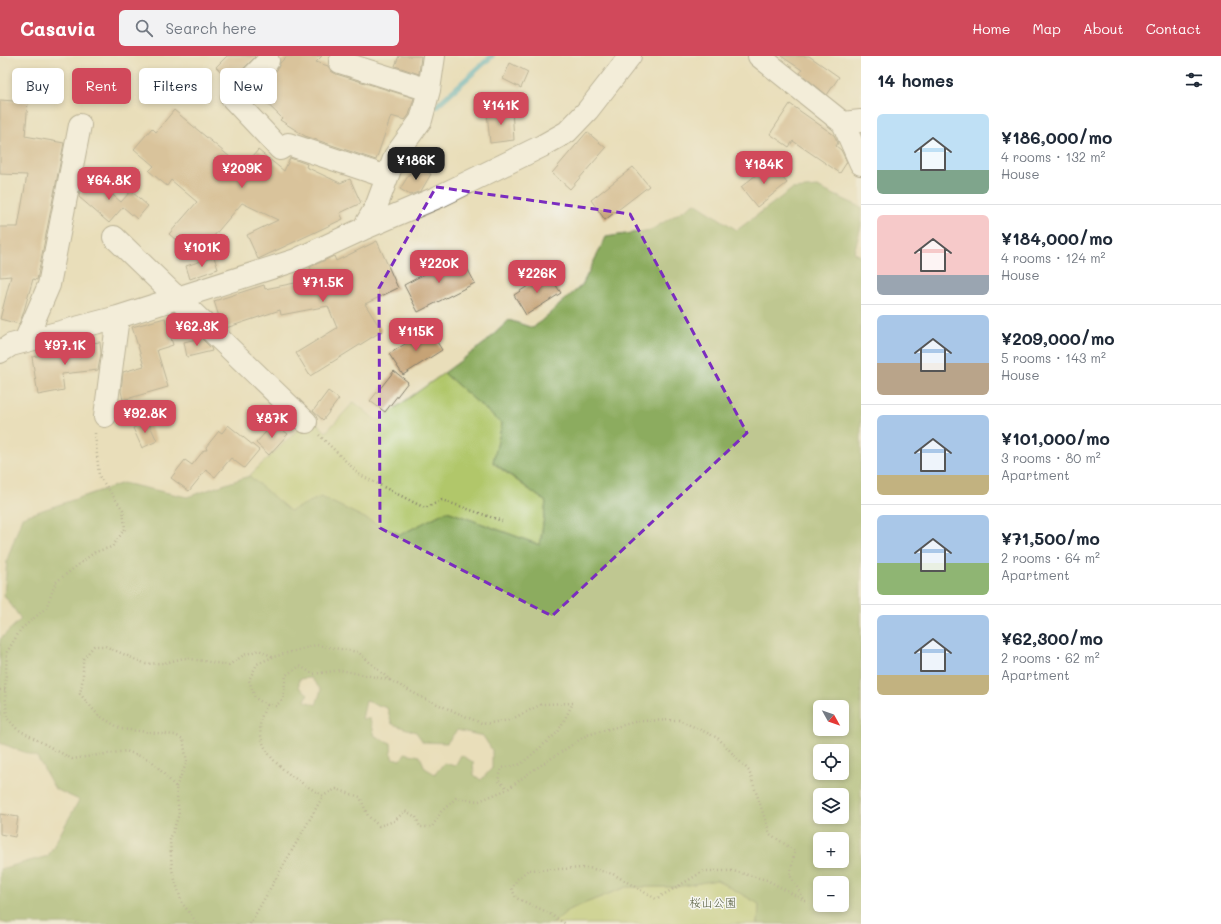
<!DOCTYPE html>
<html lang="en">
<head>
<meta charset="utf-8">
<style>
  :root { --surface:#fff; --page:#f2f2f3; --text:#1f2937; --muted:#747a83; --line:#e0e1e3; --accent:#d1495b }
  body { margin:0; font-family:Mali,"Klee One",sans-serif; background:var(--page); color:var(--text); height:100vh; display:flex; flex-direction:column; font-size:15px; white-space:nowrap }
  * { box-sizing:border-box; margin:0 }
  p { font-size:13px; color:var(--muted) }
  .icon { flex:none; width:22px; height:22px; fill:none; stroke:currentColor; stroke-width:2; stroke-linecap:round; stroke-linejoin:round }
  .map { position:relative; flex:1; overflow:hidden }
  .sheet { display:flex; flex-direction:column; background:var(--surface); width:360px }
  .sheet>* { flex:none }
  .banner { position:absolute; left:12px; top:12px; width:380px; height:36px; display:flex; gap:8px }
  .needle { width:26px; rotate:130deg }
  .tools { position:absolute; left:813px; top:644px; display:grid; gap:8px }
  .tools a { display:grid; place-items:center; width:36px; height:36px; border-radius:6px; background:var(--surface); box-shadow:0 2px 6px #0003; font-size:20px }
  .price { position:absolute; translate:-50% -34px; padding:0 9px; border-radius:8px; background:var(--accent); color:#fff; font-size:13px; line-height:26px; filter:drop-shadow(0 1px 2px #0008) }
  .price::after { content:''; position:absolute; left:50%; top:24px; width:12px; height:9px; margin-left:-6px; background:inherit; clip-path:polygon(0 0,100% 0,50% 100%) }
  .price.on { background:#222; color:#fff }
  ul { padding:0; list-style:none }
  li { display:flex; align-items:center; gap:12px; height:100px; padding:0 16px }
  li+li { border-top:1px solid var(--line) }
  li span { display:grid; place-items:center; flex:none; width:112px; height:80px; border-radius:6px; color:#555 }
  li>.icon { margin-inline-start:auto }
  span .icon { width:48px; height:48px; fill:#fffc; stroke-width:1 }
  li b { font-size:17px }
  h2 { display:flex; justify-content:space-between; align-items:center; height:48px; padding:0 16px; font-size:17px }
  .pill { padding:0 14px; border-radius:6px; background:var(--surface); box-shadow:0 2px 6px #0003; font-size:14px; line-height:36px }
  .pill.on { background:var(--accent); color:#fff }
  header { display:flex; align-items:center; gap:24px; box-sizing:border-box; height:56px; padding:0 20px; background:var(--accent); color:#fff }
  header strong { font-size:19px }
  nav { display:flex; gap:22px; margin-inline-start:auto; font-size:14px }
  .search { width:280px; height:36px; background:var(--page); display:flex; align-items:center; gap:10px; box-sizing:border-box; padding:0 14px; border-radius:6px; color:var(--muted); font-size:15px }
  main { display:flex; flex:1; min-height:0 }
  .map>svg:first-child { display:block }
  .green { fill:#b1c76b; stroke:#667244 }
  .forest { fill:#8cac5f; stroke:#54643e; fill-rule:evenodd }
  .lines { fill:none; stroke-linecap:round; stroke-linejoin:round }
  .stream { stroke:#47adc7; stroke-width:5.5 }
  .building { fill:#c6a376 }
  .minor-casing { stroke:#827d6b; stroke-width:24 }
  .path { stroke:#827d6b; stroke-width:2.5; stroke-dasharray:1 3; stroke-linecap:butt }
  .minor { stroke:#fff; stroke-width:22 }
  .marked { fill:none; stroke:#7b2cbf; stroke-width:3; stroke-dasharray:8 5; stroke-linejoin:round }
  .labels { text-anchor:middle; dominant-baseline:central; stroke-width:3; stroke-linejoin:round; paint-order:stroke }
  .park-label { font-size:12px; fill:#505838; stroke:#f6f6f2 }
</style>
</head>
<body>
<header>
<strong>Casavia</strong>
<div class="search"><svg class="icon" aria-label="search" viewBox="0 0 24 24"><circle cx="10" cy="10" r="6"/><path d="M15 15l6 6"/></svg>Search here</div>
<nav><a>Home</a><a>Map</a><a>About</a><a>Contact</a></nav>
</header>
<main>
<div class="map">
<svg width="861" height="868" viewBox="0 0 861 868">
  <rect width="100%" height="100%" fill="#f6f6f2"/>
  <filter id="ink" filterUnits="userSpaceOnUse"><feTurbulence type="fractalNoise" baseFrequency=".025" numOctaves="2"/><feDisplacementMap in="SourceGraphic" scale="8" xChannelSelector="R" yChannelSelector="G"/><feConvolveMatrix kernelMatrix="1 2 1 2 8 2 1 2 1" color-interpolation-filters="sRGB"/></filter>
  <filter id="wash" filterUnits="userSpaceOnUse"><feTurbulence type="fractalNoise" baseFrequency=".012" numOctaves="4" result="noise"/><feDisplacementMap in="SourceGraphic" scale="16" xChannelSelector="R" yChannelSelector="G"/><feGaussianBlur stdDeviation="0.9" result="paint"/><feColorMatrix in="noise" values="0 0 0 0 0 0 0 0 0 0 0 0 0 0 0 0 0 1.4 0 .05"/><feComposite in="paint" operator="in"/></filter>
  <g filter="url(#wash)">
    <rect width="100%" height="100%" fill="#e9deba"/>
    <path class="green" d="M444,317l58,51 -9,39 53,39 -6,43 -93,-34 -47,24 -79,-38 -31,14 -41,-35 62,-59 15,15 28,-30 23,19z
      M717,824l42,24 -1,20h-206l16,-14 58,-23h50z"/>
    <path class="forest" d="M817,131l44,20v19l-7,27 7,3v668h-103l1,-20 -42,-24 -41,7h-50l-58,23 -16,14h-542l-10,-2v-53l48,-13 31,-56 -24,-11 -18,-32 -37,-14v-104l21,-20 -17,-24 3,-35 15,-43 101,-34 64,14 62,-21 41,35 31,-14 79,38 47,-24 93,34 6,-43 -53,-40 9,-38 -58,-51 42,-31 23,-22 24,8 49,-43 24,-48 45,-7 44,-27 42,27 55,-41zM311,622l10,12 -5,15 -11,-4 3,-7 -9,-7v-8zM366,645l21,7 5,16 24,8 7,10 24,1 10,-13 26,6 9,14v18l-11,12 -7,-5 -1,-13 -12,-7 -6,11 -11,-3 -9,11 -10,-6 -5,-12 -15,-3 -4,7 -9,-2 -1,-15 -16,-7 -5,-17h-8zM820,651h22v22h-22zM820,695h22v22h-22zM820,739h22v22h-22zM820,783h22v22h-22zM820,827h22v22h-22z"/>
    <g class="lines">
      <path class="stream" d="M435,51l57,-51"/>
    </g>
    <g id="blocks">
      <path class="building" d="M227,0h27l1,1 -24,24 -15,-14z
        M287,0h35l-6,6 12,4 3,5 5,3 78,24 -5,17 -4,5 -14,-4 -15,44 -71,-24 -25,-16 2,-2 -27,-26 22,-22 3,-7z
        M399,0h22l-2,18 -24,-8z
        M781,0h28l30,21 -12,18 -27,-22 2,-3z
        M510,7l18,9 -7,16 -18,-9z
        M0,44l28,2 -3,34 39,7 -27,137 -4,-1 -10,35 -4,10 -19,-5 11,-43 -11,1v-50h18l9,-52 -27,-1z
        M790,48l44,31 4,8 -2,3 5,4 6,12 -7,11 -47,-32 -4,6 -19,-13z
        M512,53l2,31 -24,3 -3,-31z
        M174,54l69,58 15,-18 26,21 6,-13 17,6 -1,3 34,16 10,-4 11,24 -21,10 3,6 -85,40 -11,-24 31,-15 -36,-17 -46,54 -27,-23 28,-32 -26,-22 -4,6 -18,-15 5,-5 -20,-17 18,-21 4,4z
        M587,76l19,16 -36,41 -18,-16z
        M771,107l16,20 -30,24 -16,-20z
        M415,109l16,9 -10,17 -11,4 -10,-6z
        M633,111l16,19 -44,34 -14,-20z
        M88,118l33,28 10,-11 17,15 -11,13 -14,-12 -14,16 -30,-26 3,-16z
        M377,185l21,47 -33,16 17,27 -72,45 -14,-23 41,-25 -9,-22 -47,9 -1,-5 -54,18 -5,-5 -7,-22 50,-16 1,4 50,-10 -5,-12 24,-11 2,5z
        M460,199l15,28 -57,29 -14,-27z
        M214,201l4,12 -28,10 -4,-13z
        M548,217l13,20 -35,22 -12,-20z
        M165,262l8,27 -16,5 11,37 -45,13 -2,-9 2,-19 21,-6 -12,-39z
        M429,273l13,21 -39,25 -14,-21z
        M201,282l10,10 1,3 -25,6 -3,-15z
        M100,286l1,11 -3,17 -36,4 2,16 -26,5 -6,-38 36,-7 -1,-4z
        M394,315l14,11 -23,30 -15,-11z
        M328,335l11,8 -16,21 -10,-9z
        M148,365l9,20 -15,7 -9,-20z
        M274,367l14,11 -19,21 -13,-12z
        M228,369l31,25 -15,18 -13,-10 -16,19 -9,-7 -17,21 -18,-13 14,-18 7,5 12,-15h3l-1,-3 13,-16 3,2z
        M0,758l18,3 -3,20 -15,-3z"/>
    </g>
  </g>
  <g filter="url(#ink)">
    <use href="#blocks" fill-opacity="0" stroke="#827d6b" stroke-width="1"/>
    <g class="lines">
      <g class="minor-casing">
        <path id="minor" d="M759,0l84,67 18,-2
          M268,5l-36,37 48,51 8,-5 99,33
          M340,6l89,28
          M843,67l18,41
          M363,173l13,-22 19,-51 26,-36 8,-30 5,-34
          M114,181l192,185
          M25,285l24,-56 31,-160
          M0,296l11,-7 107,-28 178,-57 67,-31 75,-32 104,-51 25,-14 21,-22 42,-54
          M105,360l13,-99"/>
      </g>
      <path class="path" d="M95,377l4,43 24,34 2,19 -13,18 -17,5 -39,30 -10,26 -25,21 -14,23 -2,38 2,28 10,11 55,30 54,-8 25,9 25,27 3,27 -9,26 2,30 10,33 15,20 2,1
        M319,379l41,40 65,33 17,-8 60,21
        M273,601l-16,7 -8,16 6,18 12,7c-2,4 -5,9 -6,14 -7,39 35,60 62,77l13,-7 24,8 8,19 11,10 15,-5 11,-10 11,6 4,10h12l9,-15 15,-14 23,3 29,-12 21,-16 58,-38 51,-14 41,-1 39,18 31,33 21,63 25,17 -5,24 15,26 -38,-21 -34,-9h-29l-48,28 -43,-25 -24,-6 -61,2 -11,9 -5,10 4,9 29,13 21,13
        M0,634h5
        M267,649l9,1 7,-7 3,-24 14,-9 13,8 27,-4 50,10
        M176,731l11,-25 -4,-23 -8,-4 -54,-6 -23,-14 -18,-21 3,-17v-18l11,-13h11l41,18 18,-1 20,-5 45,7 15,-10 15,-5 14,7 43,-12 42,7 32,28 31,17 62,27 27,-4 32,-16 31,-1 -15,29 -37,32 -19,4 -4,12 10,9
        M250,868l73,-128"/>
      <use href="#minor" class="minor"/>
    </g>
  </g>
  <path d="M0 0H861V868H0ZM436,131l194,27 117,219 -195,183 -172,-88 -1,-240z" fill="#e9deba" fill-opacity=".55" fill-rule="evenodd"/>
  <path class="marked" d="M436,131l194,27 117,219 -195,183 -172,-88 -1,-240z"/>
  <g class="labels">
    <g class="park-label">
      <text x="713" y="846">桜山公園</text>
    </g>
  </g>
</svg>
<div class="tools">
<a><svg class="needle" viewBox="-14 -14 28 28"><path d="M0-13l5 13h-10z" fill="#e53935"/><path d="M0 13l5-13h-10z" fill="#747a83"/></svg></a>
<a><svg class="icon" aria-label="locate" viewBox="0 0 24 24"><circle cx="12" cy="12" r="6"/><path d="M12 2v4M12 18v4M2 12h4M18 12h4"/></svg></a>
<a><svg class="icon" aria-label="layers" viewBox="0 0 24 24"><path d="M12 4l9 5-9 5-9-5zM3 14l9 5 9-5"/></svg></a>
<a>+</a>
<a>−</a>
</div>
<b class="price" style="left:501px;top:70px">¥141K</b>
<b class="price on" style="left:416px;top:125px">¥186K</b>
<b class="price" style="left:764px;top:129px">¥184K</b>
<b class="price" style="left:242px;top:133px">¥209K</b>
<b class="price" style="left:109px;top:145px">¥64.8K</b>
<b class="price" style="left:202px;top:212px">¥101K</b>
<b class="price" style="left:439px;top:228px">¥220K</b>
<b class="price" style="left:537px;top:238px">¥226K</b>
<b class="price" style="left:323px;top:247px">¥71.5K</b>
<b class="price" style="left:197px;top:291px">¥62.3K</b>
<b class="price" style="left:416px;top:296px">¥115K</b>
<b class="price" style="left:65px;top:310px">¥97.1K</b>
<b class="price" style="left:145px;top:378px">¥92.8K</b>
<b class="price" style="left:272px;top:383px">¥87K</b>
<div class="banner">
<a class="pill">Buy</a>
<a class="pill on">Rent</a>
<a class="pill">Filters</a>
<a class="pill">New</a>
</div>
</div>
<section class="sheet">
<h2>14 homes<svg class="icon" aria-label="filters" viewBox="0 0 24 24"><path d="M4 7h16M4 17h16"/><circle cx="9" cy="7" r="2"/><circle cx="15" cy="17" r="2"/></svg></h2>
<ul>
<li><span style="background:linear-gradient(#bfe0f5 70%,#7fa58c 0)"><svg class="icon" aria-label="home" viewBox="0 0 24 24"><path d="M3 11l9-7 9 7M6 9v11h12V9"/></svg></span><div><b>¥186,000/mo</b><p>4 rooms · 132 m²</p><p>House</p></div></li>
<li><span style="background:linear-gradient(#f6c9c9 75%,#9aa5b1 0)"><svg class="icon" aria-label="home" viewBox="0 0 24 24"><path d="M3 11l9-7 9 7M6 9v11h12V9"/></svg></span><div><b>¥184,000/mo</b><p>4 rooms · 124 m²</p><p>House</p></div></li>
<li><span style="background:linear-gradient(#a9c7e8 60%,#b9a48a 0)"><svg class="icon" aria-label="home" viewBox="0 0 24 24"><path d="M3 11l9-7 9 7M6 9v11h12V9"/></svg></span><div><b>¥209,000/mo</b><p>5 rooms · 143 m²</p><p>House</p></div></li>
<li><span style="background:linear-gradient(#a9c7e8 75%,#c2b280 0)"><svg class="icon" aria-label="home" viewBox="0 0 24 24"><path d="M3 11l9-7 9 7M6 9v11h12V9"/></svg></span><div><b>¥101,000/mo</b><p>3 rooms · 80 m²</p><p>Apartment</p></div></li>
<li><span style="background:linear-gradient(#a9c7e8 60%,#8fb573 0)"><svg class="icon" aria-label="home" viewBox="0 0 24 24"><path d="M3 11l9-7 9 7M6 9v11h12V9"/></svg></span><div><b>¥71,500/mo</b><p>2 rooms · 64 m²</p><p>Apartment</p></div></li>
<li><span style="background:linear-gradient(#a9c7e8 75%,#c2b280 0)"><svg class="icon" aria-label="home" viewBox="0 0 24 24"><path d="M3 11l9-7 9 7M6 9v11h12V9"/></svg></span><div><b>¥62,300/mo</b><p>2 rooms · 62 m²</p><p>Apartment</p></div></li>
</ul>
</section>
</main>
</body>
</html>
